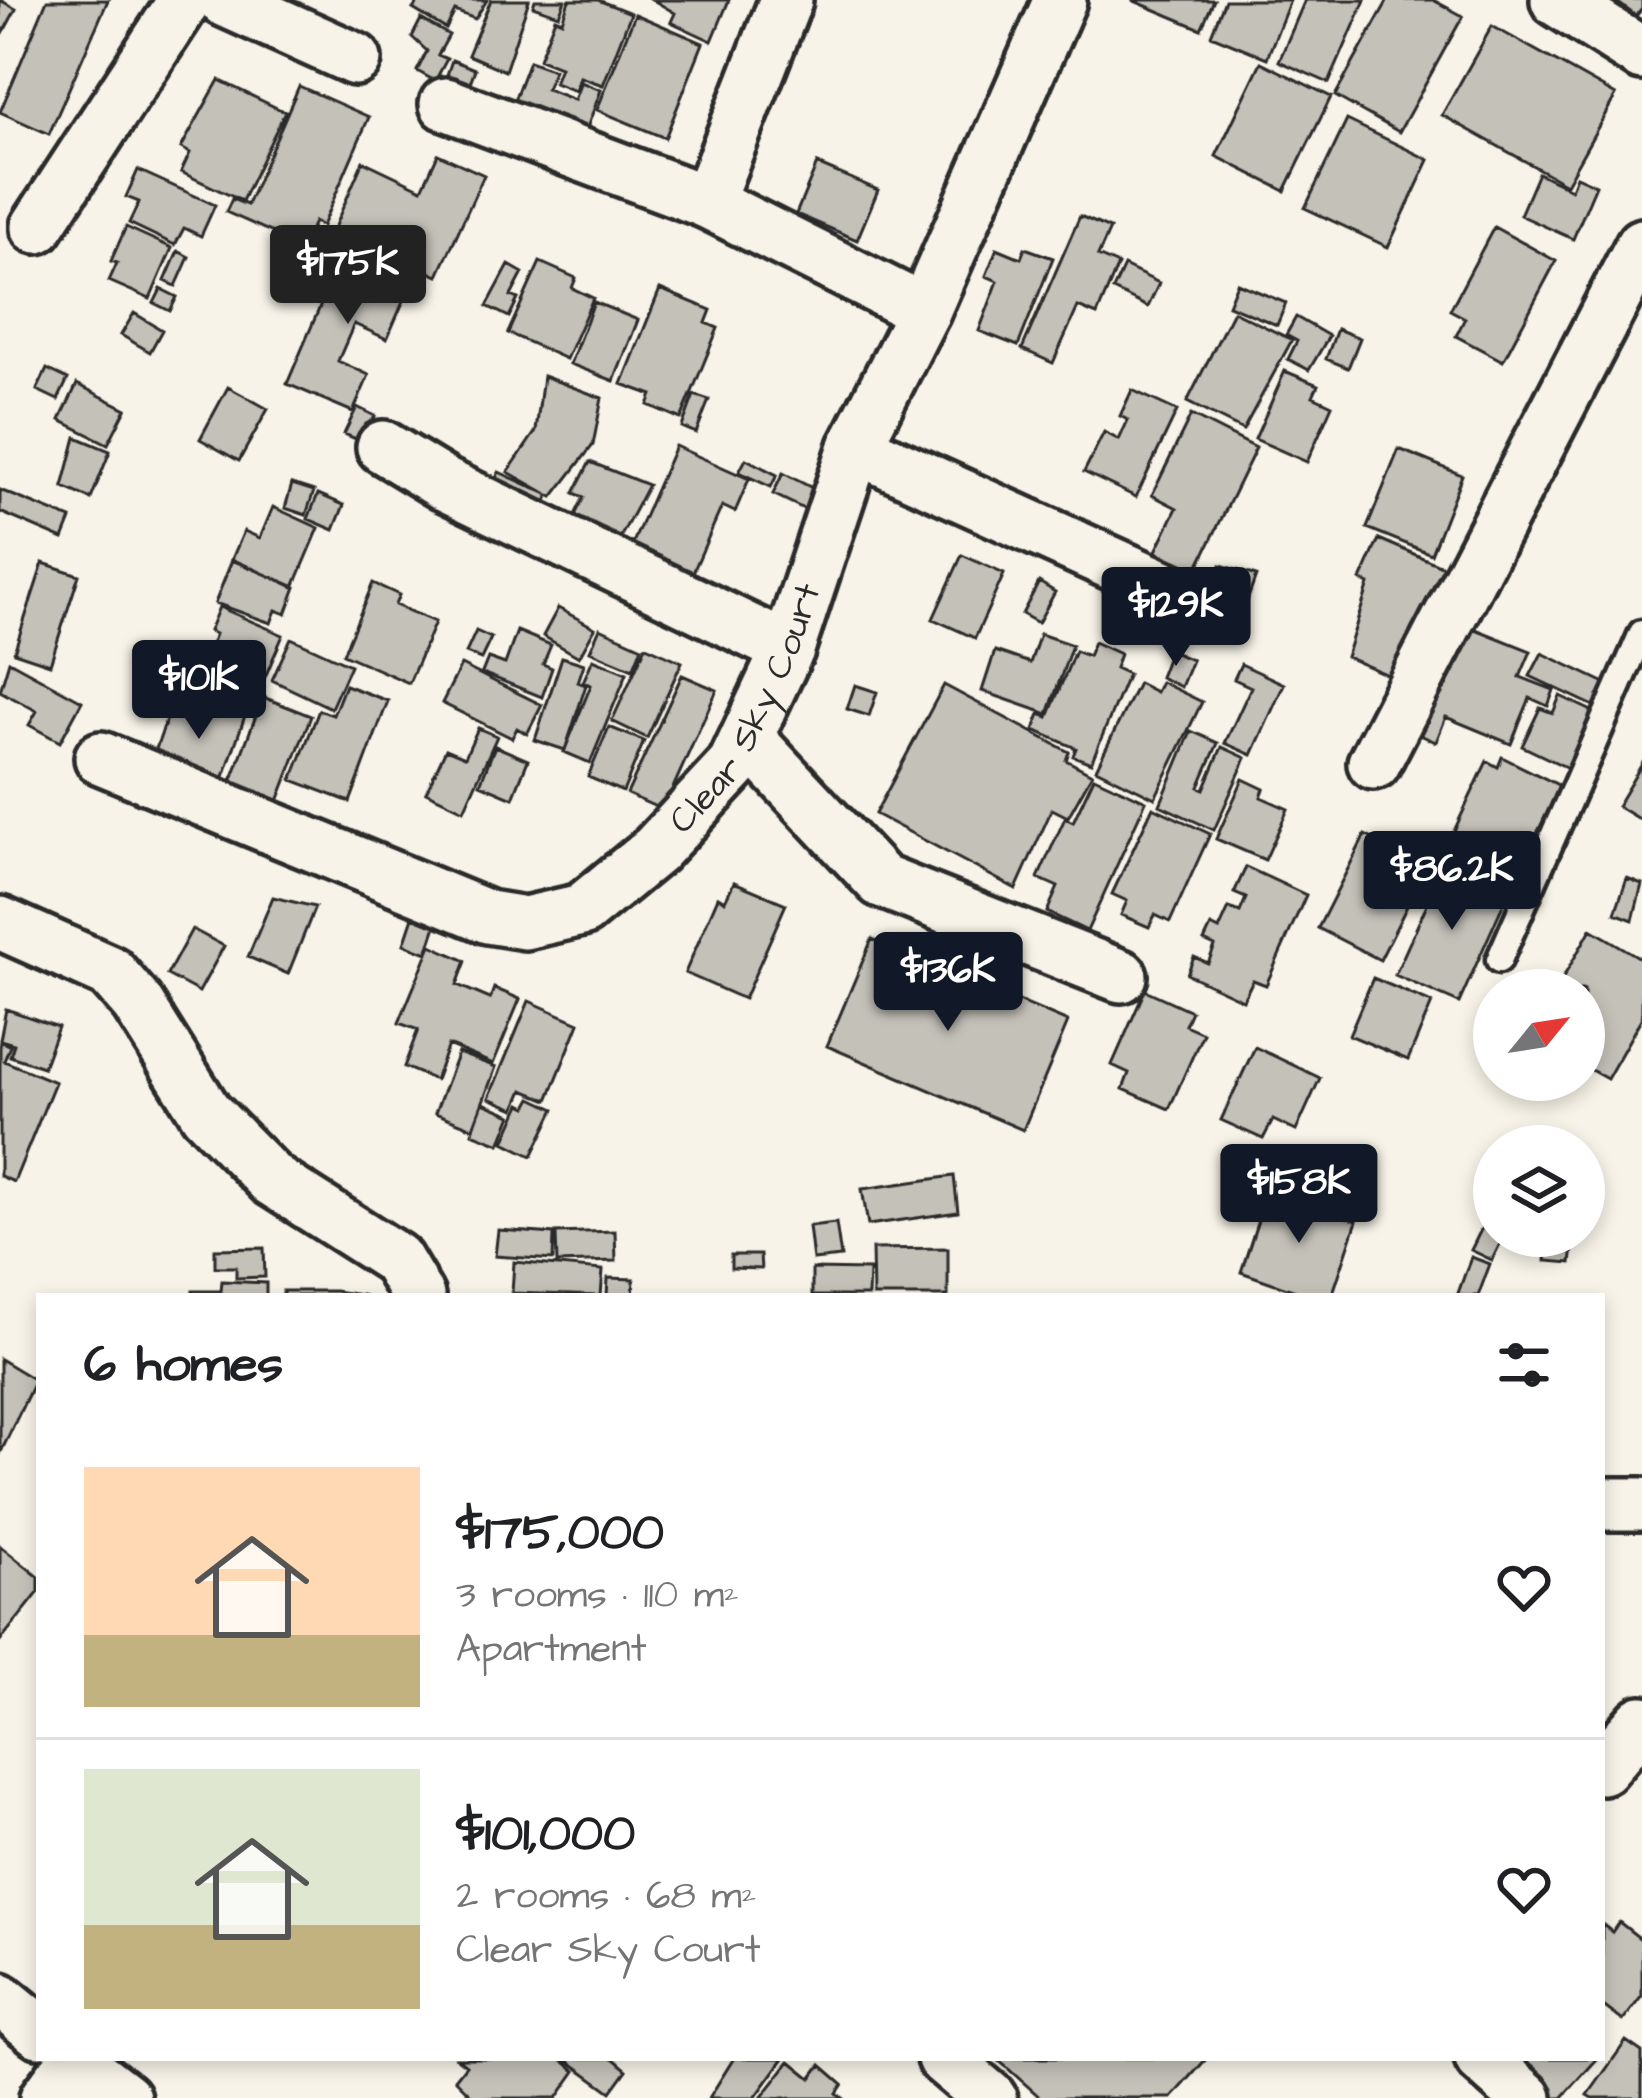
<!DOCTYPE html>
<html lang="en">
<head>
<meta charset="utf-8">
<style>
  :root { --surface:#fff; --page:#f6f6f6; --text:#202124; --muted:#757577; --line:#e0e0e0; --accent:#111827 }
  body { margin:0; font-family:"Architects Daughter",sans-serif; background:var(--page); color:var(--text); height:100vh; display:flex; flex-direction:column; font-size:45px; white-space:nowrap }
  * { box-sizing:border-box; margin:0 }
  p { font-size:39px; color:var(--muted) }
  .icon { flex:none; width:66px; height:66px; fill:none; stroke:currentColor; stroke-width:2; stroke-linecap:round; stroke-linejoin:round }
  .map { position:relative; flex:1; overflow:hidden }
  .panel { position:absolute; left:36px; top:1293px; width:1569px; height:768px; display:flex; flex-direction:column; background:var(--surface); border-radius:0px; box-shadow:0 6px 18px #0003 }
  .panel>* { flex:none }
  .needle { width:78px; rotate:60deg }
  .controls { position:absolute; left:1473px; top:969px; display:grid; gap:24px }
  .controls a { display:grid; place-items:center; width:132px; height:132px; border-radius:50%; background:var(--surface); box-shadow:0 6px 18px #0003; font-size:60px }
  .price { position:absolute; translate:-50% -102px; padding:0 27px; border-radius:12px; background:var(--accent); color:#fff; font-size:39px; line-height:78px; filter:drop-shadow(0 3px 6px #0008) }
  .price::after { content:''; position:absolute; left:50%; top:72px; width:36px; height:27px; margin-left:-18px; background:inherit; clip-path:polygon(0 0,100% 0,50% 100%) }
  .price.current { background:#222; color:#fff }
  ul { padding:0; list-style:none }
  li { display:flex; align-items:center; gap:36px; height:300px; padding:0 48px }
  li+li { border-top:3px solid var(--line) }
  li span { display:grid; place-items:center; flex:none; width:336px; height:240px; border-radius:0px; color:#555 }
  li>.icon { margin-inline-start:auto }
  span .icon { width:144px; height:144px; fill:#fffc; stroke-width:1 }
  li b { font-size:51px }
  h2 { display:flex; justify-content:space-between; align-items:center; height:144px; padding:0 48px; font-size:51px }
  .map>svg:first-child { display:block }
  .building { fill:#c4c1b9; stroke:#2b2b2b; stroke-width:3 }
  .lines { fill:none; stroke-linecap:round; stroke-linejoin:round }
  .service-casing { stroke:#2b2b2b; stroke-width:33 }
  .minor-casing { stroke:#2b2b2b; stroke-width:60 }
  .service { stroke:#f7f3e8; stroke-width:24 }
  .minor { stroke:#f7f3e8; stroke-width:51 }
  .labels { text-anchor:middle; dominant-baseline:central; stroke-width:9; stroke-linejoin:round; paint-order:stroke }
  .street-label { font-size:36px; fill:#2b2b2b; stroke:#f7f3e8 }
</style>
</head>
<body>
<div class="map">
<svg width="1642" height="2098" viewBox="0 0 1642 2098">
  <rect width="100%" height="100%" fill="#f7f3e8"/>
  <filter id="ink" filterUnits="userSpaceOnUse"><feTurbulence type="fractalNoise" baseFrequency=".00833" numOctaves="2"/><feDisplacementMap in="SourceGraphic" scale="24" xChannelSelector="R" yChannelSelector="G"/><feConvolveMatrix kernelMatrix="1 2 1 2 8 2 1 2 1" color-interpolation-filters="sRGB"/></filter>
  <g filter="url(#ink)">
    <path class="building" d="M0,0l16,9 -13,24 -3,-2z
      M47,0h61l-59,134 -49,-22z
      M420,0h67l-12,19 -20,-8 -9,18 -33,-20z
      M491,0h38l-24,71 -37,-16z
      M535,0h30l-6,15 -26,-9z
      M569,0h29l33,13 -28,72 -23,-8 -5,14 -21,-8 6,-16 -21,-8 16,-41 7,3z
      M653,0h76l-17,41 -41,-19 4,-9z
      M1132,0h82l-13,29z
      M1225,0h65l-23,58 -56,-23z
      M1305,0h60l-36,83 -50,-22z
      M1388,0h45l30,16 -64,116 -64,-36z
      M1614,0h28v9l-6,7z
      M635,14l68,29 -38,95 -68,-28z
      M421,19l28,16 -11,20 9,4 -12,22 -18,-10 10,-20 -15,-14z
      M1492,26l124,69 -50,89 -124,-69z
      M452,60l23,9 -10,27 -22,-9z
      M529,61l25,9 -8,19 28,11 7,-18 20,8 -20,54 -73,-28z
      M1261,62l70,35 -46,94 -69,-35z
      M219,80l66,32 -43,89 -61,-29 9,-19 -9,-5z
      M299,86l70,31 -47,109 -8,-4 -11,24 -77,-34 6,-13 15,6z
      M1347,120l82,40 -41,87 -83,-39z
      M438,154l46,21 -46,101 -104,-48 29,-67 59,28z
      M817,164l61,26 -21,50 -61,-26z
      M138,170l77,35 -14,31 -17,-8 -9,17 -46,-22 10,-21 -13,-5z
      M1538,173l33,16 5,-13 20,9 -23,54 -53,-24z
      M1080,216l30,13 -12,27 20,9 -21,50 -19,-8 -25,56 -31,-14z
      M126,227l46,21 -22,51 -41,-18 8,-18 -6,-2z
      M1494,227l62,34 -53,100 -47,-25 9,-18 -15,-8z
      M345,248l68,31 -26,60 -33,-15 -16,37 31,14 -16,37 -66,-28z
      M997,248l24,10 4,-10 28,10 -35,88 -39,-15 19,-50 -12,-5z
      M178,251l11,6 -13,29 -11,-5z
      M540,262l36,16 -4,10 21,10 -27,61 -58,-26z
      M509,265l14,8 -12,23 7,3 -9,18 -22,-11z
      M1124,266l35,17 -11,24 -35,-17z
      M1237,283l49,20 -9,22 -49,-20z
      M161,289l16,8 -7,14 -16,-8z
      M660,289l51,21 -5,13 12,5 -37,91 -33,-14 4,-10 -30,-11z
      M594,302l44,18 -24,61 -44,-17z
      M1233,311l59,29 -49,90 -56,-28z
      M134,313l28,17 -12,22 -29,-17z
      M1296,317l33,19 -20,34 -21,-11 9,-18 -11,-6z
      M1337,329l23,9 -12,30 -22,-9z
      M47,369l21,10 -10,21 -21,-10z
      M1285,371l33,14 -5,11 19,9 -25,57 -52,-23z
      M543,376l59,22 -9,47 -40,52 -45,-25 28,-41z
      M77,384l49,25 -18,35 -48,-24z
      M228,387l40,22 -29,52 -39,-22z
      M1132,390l45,21 -41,86 -52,-25 20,-40 15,8 9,-20 -8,-4z
      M694,395l15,5 -13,33 -14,-6z
      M357,407l18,9 -12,26 -19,-8z
      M1191,415l65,33 -61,125 -40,-20 22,-45 -25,-13z
      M76,437l34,14 -19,48 -28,-12z
      M675,446l74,33 -14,33 -13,-6 -35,80 -25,-11 7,-14 -21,-9 -6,14 -16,-7z
      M1399,449l63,26 -31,79 -64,-26z
      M746,459l31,16 -6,12 -32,-15z
      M590,462l58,23 -29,55 -45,-23 10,-20 -10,-4z
      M499,472l50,23 -11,24 -51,-24z
      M783,473l33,17 -10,20 -33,-16z
      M292,484l22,7 -8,24 -21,-7z
      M0,490l71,29 -8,20 -63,-27z
      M318,494l26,11 -10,25 -26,-11z
      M273,507l46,21 -25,59 -62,-28 12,-28 16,7z
      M1379,539l86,37 -56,108 -63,-27 23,-73 -8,-4z
      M962,555l42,19 -29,64 -42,-19z
      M232,560l64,27 -10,27 -10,-4 -5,13 -56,-20z
      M43,563l36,12 -29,89 -36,-12z
      M1221,565l35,11 -10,28 -34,-11z
      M1039,582l16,10 -17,31 -16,-9z
      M373,583l26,12 -4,10 40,17 -26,61 -66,-29z
      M219,607l64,28 -21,49 -10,-4 -11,26 -56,-21 16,-38 8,3 6,-16 -6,-3z
      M558,608l37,20 -16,29 -36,-21z
      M1453,620l78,31 -11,26 34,13 -6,16 -18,-8 -19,46 -65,-27 -10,25 -27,-12z
      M600,628l42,19 -9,22 -43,-18z
      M476,631l15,7 -10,21 -15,-6z
      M517,631l34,14 -8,19 9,4 -10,29 -60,-24 6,-15 17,6z
      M1040,634l32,11 -24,69 -66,-23 13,-40 35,12z
      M291,638l59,27 -19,43 -59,-28z
      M1094,642l26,12 -5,14 13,6 -37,89 -18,-7 3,-8 -42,-18 6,-16 8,3 27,-66 13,5z
      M646,646l36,16 -35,76 -35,-17z
      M1170,651l22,9 -11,27 -21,-10z
      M1542,653l65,31 -11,23 -66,-31z
      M562,657l22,7 -6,18 8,3 -21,65 -30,-10z
      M593,659l34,14 -37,90 -26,-11 27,-67 -8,-3z
      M9,661l73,40 -22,41 -31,-17 8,-14 -37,-20z
      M1241,664l43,20 -32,71 -27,-12 26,-56 -17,-8z
      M461,665l81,40 -15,29 -10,-6 -5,10 -70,-35z
      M682,675l35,15 -54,120 -36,-16z
      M1161,682l41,20 -47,96 -59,-29 42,-86 18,9z
      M345,685l43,16 -38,101 -58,-22 27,-70 14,5z
      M855,685l22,7 -8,24 -22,-7z
      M944,685l125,67 -3,8 26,14 -24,43 -16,-8 -36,80 -141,-75z
      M189,689l58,21 -29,84 -69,-25 20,-57 10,4z
      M1560,696l38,18 -26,56 -50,-24 18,-38 13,5z
      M263,697l48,19 -38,98 -47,-19z
      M609,727l35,14 -21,51 -35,-15z
      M478,728l19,8 -33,74 -38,-18 20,-43 19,8z
      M1191,731l27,12 -19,44 5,2 18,-42 24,11 -32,72 -54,-25z
      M495,746l33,14 -15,38 -33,-14z
      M1502,757l58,29 -48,99 -68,-33 43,-91 11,6z
      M1642,764v57l-25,-15z
      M1094,777l52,24 -59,130 -40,-19 11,-25 -20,-9 27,-60 8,4z
      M1243,779l21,10 -3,8 27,12 -23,51 -49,-21z
      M1153,807l57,27 -40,88 -15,-7 -6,12 -28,-12 6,-14 -15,-7z
      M1365,835l62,31 -47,94 -62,-32z
      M1446,862l63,29 -50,112 -64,-28z
      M1246,867l60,28 -40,90 -13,-5 -10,20 -56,-26 7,-17 14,6 7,-17 -11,-5 7,-15 8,4 10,-22 11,4 6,-14 -12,-5z
      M1627,878l15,6 -9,36 -18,-7z
      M734,882l52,22 -42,95 -59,-26 33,-76 7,4z
      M273,897l42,10 -27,67 -40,-17z
      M413,917l23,9 -9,27 -23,-9z
      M192,929l32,17 -25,46 -32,-17z
      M1591,929l51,30v58l-35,62 -23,-13v-76h-28z
      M872,939l196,83 -45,108 -196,-84z
      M431,945l35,16 -9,24 33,14 4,-11 26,11 -27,65 -45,-19 -13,35 -31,-13 14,-37 -19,-7z
      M1373,978l59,25 -24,57 -59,-25z
      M1145,990l46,21 -6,14 18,8 -34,76 -46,-20 6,-16 -17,-8z
      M529,1001l50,22 -31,77 -25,-10 -8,19 -26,-11z
      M6,1009l52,18 -15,40 -33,-11 4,-12 -14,-4z
      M0,1041l10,5 -6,15 51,21 -41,100 -14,-6z
      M1255,1047l65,31 -24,53 -23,-11 -10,19 -42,-19z
      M458,1053l38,14 -23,61 -38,-15z
      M532,1098l23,11 -23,47 -28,-14 17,-38 6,3z
      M483,1103l29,12 -12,29 -28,-11z
      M954,1176l4,36 -90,13 -6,-36z
      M1268,1190l89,31 -25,75h-22l-69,-24z
      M1494,1203v33h10l-12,24 -21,-10z
      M836,1223l5,34 -28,3 -4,-34z
      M498,1230l56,4 -1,26 -58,-4z
      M615,1231l1,30 -59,2 -1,-30z
      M1548,1245l25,2 -2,16 -25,-2z
      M264,1248l1,29 -29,1v-11h-21v-18z
      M948,1248v48h-75l-1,-47z
      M731,1255h29l1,14 -30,-1z
      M1471,1257l19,7 -12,32h-21z
      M514,1262l89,8 -2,26 -89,-3z
      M812,1269l57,1 -1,26h-56z
      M608,1278l26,1 -1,17h-26z
      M222,1281l44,2v13h-73v-5h28z
      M283,1291h52l32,5h-84z
      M0,1359l35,21 -35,74z
      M0,1546l39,31v15l-39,49z
      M1619,1922l23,18v56l-19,25 -21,-16v-81l10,8z
      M1626,2041l16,11v46h-49l-5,-3z
      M457,2058h103l16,13 -19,27h-83l-19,-19 11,-14z
      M564,2058h49l14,12 -16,22z
      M734,2058h50l-29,40h-46z
      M996,2058h211l-35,40h-131z
      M1526,2058h72l-36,40h-11l-34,-30z
      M790,2061l21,17 10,-13 22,19 -6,9 6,5h-82z"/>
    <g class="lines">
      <g class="service-casing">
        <path id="service" d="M1499,960l143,-327"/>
      </g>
      <g class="minor-casing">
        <g id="minor">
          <path d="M224,0l131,59"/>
          <path d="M1557,0l85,54"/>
          <path d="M446,104l261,98 217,109"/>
          <path d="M707,202l79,-202"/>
          <path d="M37,227l148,-227"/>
          <path d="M383,447l61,37 344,165"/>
          <path d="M855,447l358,162"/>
          <path d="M747,738l134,143 240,95"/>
          <path id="s1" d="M101,758l387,159 37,6 57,-13 73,-60 78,-84 55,-117 67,-202 69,-136 136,-311"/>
          <path d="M1374,763l268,-518"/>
          <path d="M0,923l110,49 27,31 69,110 66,67 124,79 22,37"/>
          <path d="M1602,1504h40"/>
          <path d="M1602,1768l40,-46"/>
          <path d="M0,1999l39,32"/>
          <path d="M72,2058l52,40"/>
          <path d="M943,2058l47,40"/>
          <path d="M1481,2058l45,40"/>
          <path d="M46,2098l29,-38"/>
        </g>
      </g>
      <use href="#service" class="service"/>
      <use href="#minor" class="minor"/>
    </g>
  </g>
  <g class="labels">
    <g class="street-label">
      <text stroke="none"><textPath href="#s1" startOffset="780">Clear Sky Court</textPath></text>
    </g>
  </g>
</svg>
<div class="controls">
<a><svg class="needle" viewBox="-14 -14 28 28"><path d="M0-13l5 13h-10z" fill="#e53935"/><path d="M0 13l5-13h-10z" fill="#757577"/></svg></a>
<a><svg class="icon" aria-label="layers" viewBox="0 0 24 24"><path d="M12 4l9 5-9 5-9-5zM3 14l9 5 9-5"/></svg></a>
</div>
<b class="price current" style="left:348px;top:327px">$175K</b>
<b class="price" style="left:1176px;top:669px">$129K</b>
<b class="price" style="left:199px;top:742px">$101K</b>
<b class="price" style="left:1452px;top:933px">$86.2K</b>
<b class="price" style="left:948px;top:1034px">$136K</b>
<b class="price" style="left:1299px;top:1246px">$158K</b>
<section class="panel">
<h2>6 homes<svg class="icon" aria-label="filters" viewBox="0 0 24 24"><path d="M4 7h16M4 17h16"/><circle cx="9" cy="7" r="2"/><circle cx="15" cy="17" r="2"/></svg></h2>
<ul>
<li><span style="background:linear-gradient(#ffd9b3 70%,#c2b280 0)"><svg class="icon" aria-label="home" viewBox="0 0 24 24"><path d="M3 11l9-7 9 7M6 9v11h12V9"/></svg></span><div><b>$175,000</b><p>3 rooms · 110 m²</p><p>Apartment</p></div><svg class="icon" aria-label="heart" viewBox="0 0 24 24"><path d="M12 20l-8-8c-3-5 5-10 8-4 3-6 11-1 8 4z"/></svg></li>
<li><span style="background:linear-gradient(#dfe7d0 65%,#c2b280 0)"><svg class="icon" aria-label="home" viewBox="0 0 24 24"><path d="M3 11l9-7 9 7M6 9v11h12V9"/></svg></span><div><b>$101,000</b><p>2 rooms · 68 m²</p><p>Clear Sky Court</p></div><svg class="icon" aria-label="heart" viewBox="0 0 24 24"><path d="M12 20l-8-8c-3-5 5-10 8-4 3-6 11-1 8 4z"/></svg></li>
</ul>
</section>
</div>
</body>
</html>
